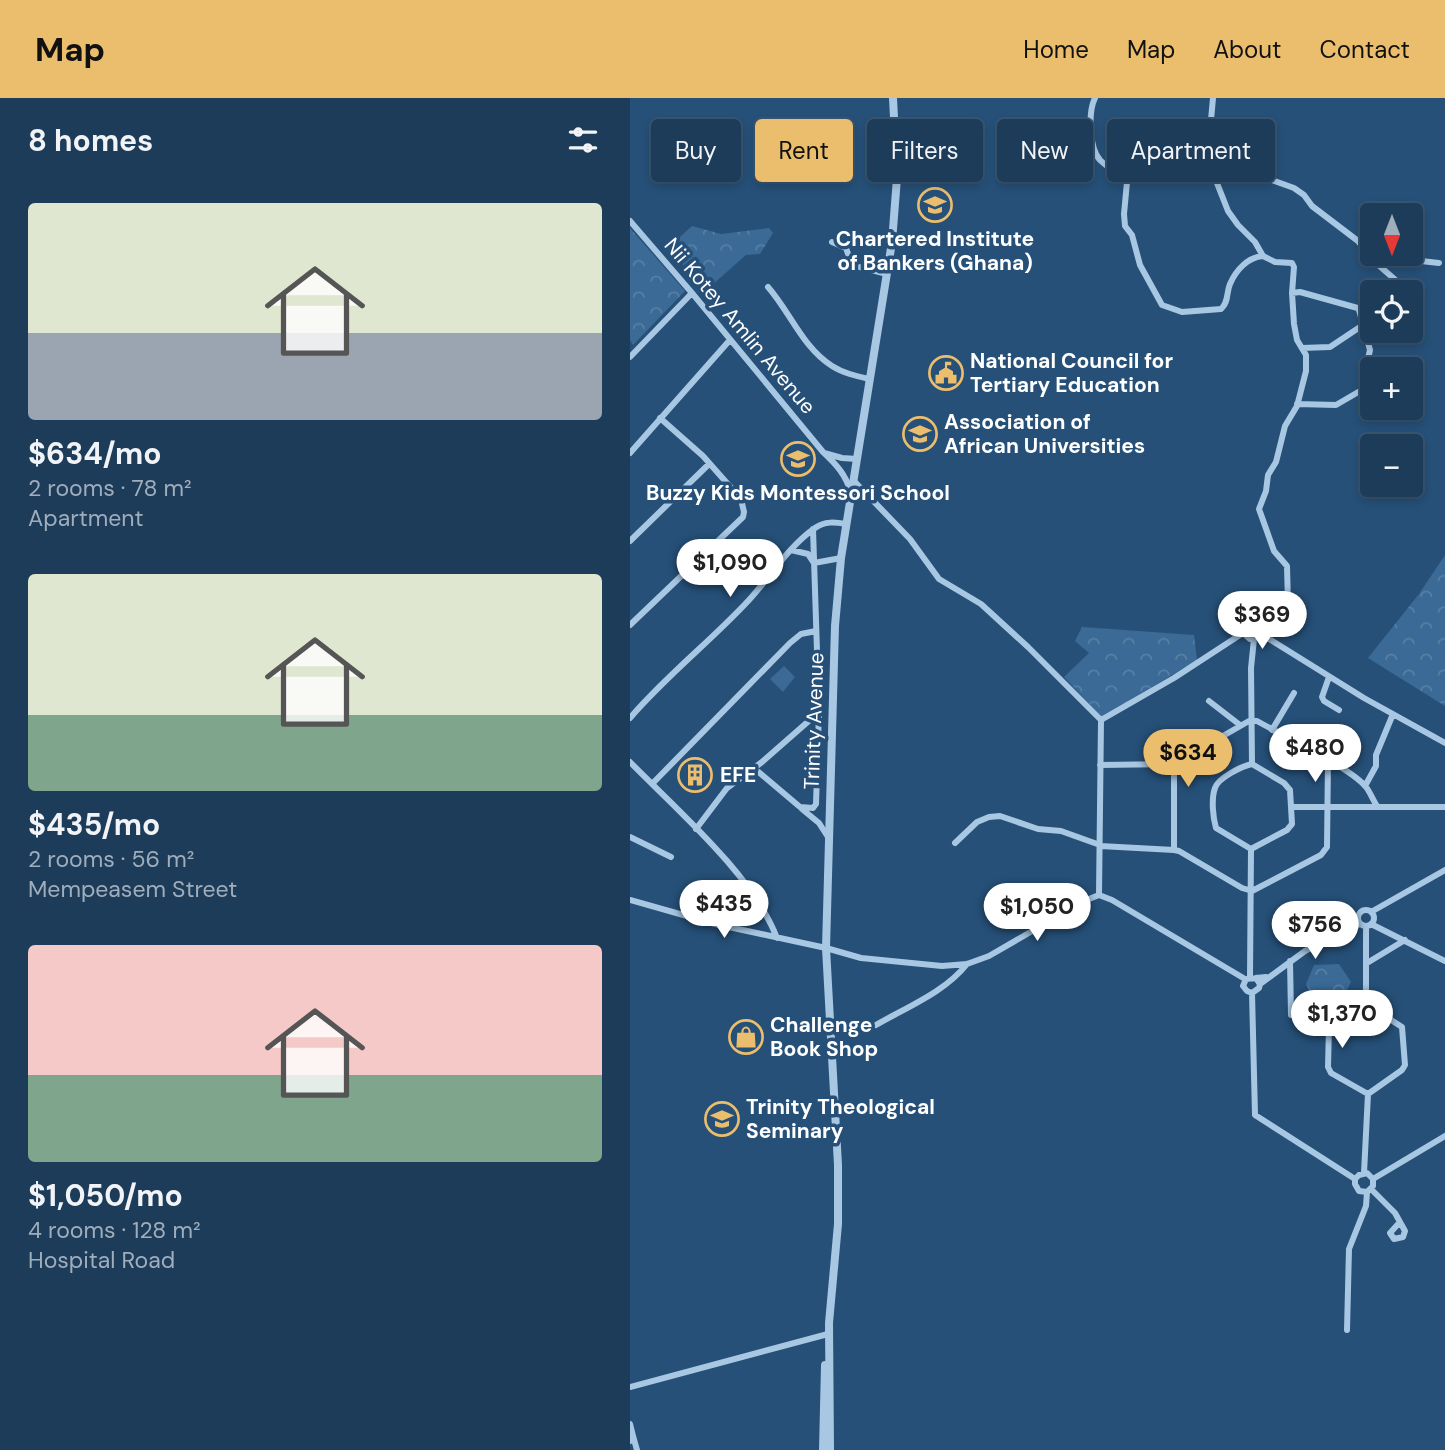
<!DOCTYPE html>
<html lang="en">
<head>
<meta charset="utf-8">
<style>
  :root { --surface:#1c3c5a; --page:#254360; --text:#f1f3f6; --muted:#a0adbb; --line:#3a5670; --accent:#ebbe6e }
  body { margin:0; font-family:"DM Sans",sans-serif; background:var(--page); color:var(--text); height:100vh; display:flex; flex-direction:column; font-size:26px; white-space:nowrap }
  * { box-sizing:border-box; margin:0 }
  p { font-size:23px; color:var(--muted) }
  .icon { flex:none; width:38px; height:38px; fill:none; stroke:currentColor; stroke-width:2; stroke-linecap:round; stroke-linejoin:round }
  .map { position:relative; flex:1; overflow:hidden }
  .details { display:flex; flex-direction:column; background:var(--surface); width:630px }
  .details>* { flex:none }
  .guide { position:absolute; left:21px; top:21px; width:665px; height:63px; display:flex; gap:14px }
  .needle { width:46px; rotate:180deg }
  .fabs { position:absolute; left:730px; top:105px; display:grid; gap:14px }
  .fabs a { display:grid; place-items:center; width:63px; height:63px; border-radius:7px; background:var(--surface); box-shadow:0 4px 10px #0003,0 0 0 2px var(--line); font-size:35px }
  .price { position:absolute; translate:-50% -60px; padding:0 16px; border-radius:24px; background:#fff; color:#222; font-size:23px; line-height:46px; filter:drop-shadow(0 2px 4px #0008) }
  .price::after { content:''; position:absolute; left:50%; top:42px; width:21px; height:16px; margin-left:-10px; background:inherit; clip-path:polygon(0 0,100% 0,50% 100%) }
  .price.selected { background:var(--accent); color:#111 }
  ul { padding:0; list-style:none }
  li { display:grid; align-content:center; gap:14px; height:371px; padding:0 28px }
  li span { display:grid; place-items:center; height:217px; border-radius:7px; color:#555 }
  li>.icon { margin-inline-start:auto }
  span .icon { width:126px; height:126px; fill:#fffc; stroke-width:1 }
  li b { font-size:30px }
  h2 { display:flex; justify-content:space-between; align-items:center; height:84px; padding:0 28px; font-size:30px }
  .pill { padding:0 24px; border-radius:7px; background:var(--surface); box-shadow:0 4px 10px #0003,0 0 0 2px var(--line); font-size:24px; line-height:63px }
  .pill.selected { background:var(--accent); color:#111 }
  header { display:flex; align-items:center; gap:42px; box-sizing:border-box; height:98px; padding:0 35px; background:var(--accent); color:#111 }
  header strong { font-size:33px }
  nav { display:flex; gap:38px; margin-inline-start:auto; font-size:24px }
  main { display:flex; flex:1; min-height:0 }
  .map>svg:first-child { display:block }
  .grass { fill:#3a6a95 }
  .forest { fill:url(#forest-crowns) }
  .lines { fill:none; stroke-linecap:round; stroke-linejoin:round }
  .minor { stroke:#a8c7e3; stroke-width:6 }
  .tertiary { stroke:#a8c7e3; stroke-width:8 }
  .labels { text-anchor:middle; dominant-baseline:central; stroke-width:7; stroke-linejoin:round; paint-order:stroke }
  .poi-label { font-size:21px; font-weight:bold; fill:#fff; stroke:#265078; text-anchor:start }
  .street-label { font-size:21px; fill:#fff; stroke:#265078 }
</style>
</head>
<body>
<header>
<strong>Map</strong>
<nav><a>Home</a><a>Map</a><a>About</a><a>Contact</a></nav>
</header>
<main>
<section class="details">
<h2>8 homes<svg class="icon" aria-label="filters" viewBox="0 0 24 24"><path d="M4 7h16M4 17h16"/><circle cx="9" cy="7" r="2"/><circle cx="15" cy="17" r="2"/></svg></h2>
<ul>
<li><span style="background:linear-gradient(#dfe7d0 60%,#9aa5b1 0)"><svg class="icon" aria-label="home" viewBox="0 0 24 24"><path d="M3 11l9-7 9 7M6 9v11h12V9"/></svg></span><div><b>$634/mo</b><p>2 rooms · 78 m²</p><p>Apartment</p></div></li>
<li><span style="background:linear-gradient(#dfe7d0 65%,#7fa58c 0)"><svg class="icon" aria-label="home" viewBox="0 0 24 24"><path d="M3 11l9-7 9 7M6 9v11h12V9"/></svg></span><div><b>$435/mo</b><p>2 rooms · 56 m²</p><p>Mempeasem Street</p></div></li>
<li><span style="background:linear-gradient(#f6c9c9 60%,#7fa58c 0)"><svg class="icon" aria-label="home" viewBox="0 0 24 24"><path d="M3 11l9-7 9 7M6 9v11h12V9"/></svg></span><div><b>$1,050/mo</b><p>4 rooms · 128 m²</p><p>Hospital Road</p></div></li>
</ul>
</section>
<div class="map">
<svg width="815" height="1352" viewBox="0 0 815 1352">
  <defs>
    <pattern id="forest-crowns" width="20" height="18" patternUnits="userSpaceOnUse" patternTransform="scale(1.75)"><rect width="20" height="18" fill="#3a6a95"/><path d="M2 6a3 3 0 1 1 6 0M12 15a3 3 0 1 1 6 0" fill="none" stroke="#5880a5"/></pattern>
  </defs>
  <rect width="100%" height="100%" fill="#265078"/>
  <path class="grass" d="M154,568l11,11 -12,15 -13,-13z"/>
  <path class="forest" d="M62,128l29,8 48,-6 4,5 -13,21 -14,1 -42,37 -35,-45z
    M0,130l55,63 -52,54 -3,-5z
    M815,457v151l-77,-48 51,-64z
    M452,529l112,8 3,25 -95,57 -38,-40 25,-24 -14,-12z
    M709,866l12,18 -11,22h-24l-10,-20 8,-19z"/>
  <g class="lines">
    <path class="minor" d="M465,0c-7,14 -6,50 5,62 8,8 19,14 27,22l-3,32 1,12 7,9 8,30 22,40 20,7 39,-3c8,-7 5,-16 9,-25 6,-14 18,-27 33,-28
      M583,0l-5,55 5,20 15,38 10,14 17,17 8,14 12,6 17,1 2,4 -2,26 2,31 3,16 9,15v16l-9,35 -12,20 -9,36 -8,13 -2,16 -7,18 15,42 13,15 1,38 -26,21 1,6 -4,6 -9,2 -7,-6
      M583,75l17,-3 14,5 22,3 28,10 10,7 8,11 46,35 17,21 25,22 18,10
      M0,123l62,72 131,159c14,13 22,22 28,40
      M202,144l14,6 6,17 35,9
      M751,168l13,-8 45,5
      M138,189c22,25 35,61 64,79 11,7 24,10 37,13
      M662,195l8,-1 72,20
      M780,198h1
      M729,212l11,40 -3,13 2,23
      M734,231l8,-9
      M672,250l28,-1 33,-22
      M0,259l62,-64
      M667,306l39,1 36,-21
      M0,355l99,-112
      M194,355l18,5 15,1
      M224,383l56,58 29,40 42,25 47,43 73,73
      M0,443l79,-77
      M161,452l17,4 6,9 27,-5
      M0,527l113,-108 1,-5 -3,-13 -38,-43 -43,-38
      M613,535l1,-9 5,-4 6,-1 7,6
      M631,536l103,64 81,45
      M699,579l-7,20 2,4 15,9
      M579,603l31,24
      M0,620c37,-43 81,-77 119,-118 22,-24 40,-54 66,-72 10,-7 20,-6 31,-4
      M471,622l73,-42 69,-45
      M642,632l22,-37
      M698,663l-1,86 -6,8 -69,36 -10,-3 -63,-37 -5,-1v-86l75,-43h8c25,14 94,47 109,66 4,5 7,13 11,19
      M0,664c47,48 123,113 147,176
      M622,666l32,19 6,7 2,34 -5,6 -36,19 -35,-21c-3,-10 -5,-29 -1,-40 3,-10 27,-22 37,-24z
      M622,666l-1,-96 3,-29
      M470,667l74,-1
      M125,671l45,38 13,1 3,-4 3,-92 -6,-183
      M22,686l138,-141 11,-9 15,-3
      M735,688l11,-20v-11l17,-41
      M661,709h154
      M172,711l17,14 9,14
      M66,731l31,-41 35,-26 57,-50
      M0,739l41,20
      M325,745l22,-21 12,-5 11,-1 38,13 23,2 39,14
      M470,748l74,4
      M469,797l2,-175
      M0,802l85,24 111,24 35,10 81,8 25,-2 22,-8 95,-55 15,-6 13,5 133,79
      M728 820a8 8 0 1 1 16 0a8 8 0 1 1-16 0Z
      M741,814l74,-42
      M741,826l74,37
      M660,863l1,54
      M737,865l38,-23
      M620,879l1,-128
      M626,880l4,6 -1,4 -7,5 -5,-2 -4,-5 3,-7 20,-2
      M630,886l45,-33 48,-25 7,-2
      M622,895l3,122 100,64v5l4,7 8,1 6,-6v-7l-6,-6 -8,2 -4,4
      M736,906l-37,22 -1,41 3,6 37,21
      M246,927c31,-18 69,-33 91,-61
      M734,1075l4,-79 34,-24 3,-5 -3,-38 -36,-23v-78
      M743,1081l72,-43
      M741,1091l24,24 10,18 -2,6 -9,2 -4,-6 10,-11
      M717,1232l2,-81 17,-43 1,-14
      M0,1289l198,-53
      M0,1326l3,12 -3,5
      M3,1338l4,14"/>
    <path class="tertiary" d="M193,1352l2,-85
      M200,1352l-1,-127 9,-99v-59l-12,-217 9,-322 6,-68 51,-316 5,-64 -4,-80"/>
  </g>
  <defs>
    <g id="university-ring" transform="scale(1.75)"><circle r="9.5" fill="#265078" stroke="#ebbe6e" stroke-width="1.5"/><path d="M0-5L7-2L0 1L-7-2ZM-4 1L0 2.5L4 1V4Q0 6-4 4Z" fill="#ebbe6e"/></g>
    <g id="civic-ring" transform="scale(1.75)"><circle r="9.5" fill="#265078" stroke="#ebbe6e" stroke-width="1.5"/><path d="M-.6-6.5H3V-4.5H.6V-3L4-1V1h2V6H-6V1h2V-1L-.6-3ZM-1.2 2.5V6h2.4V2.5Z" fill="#ebbe6e"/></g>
    <g id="school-ring" transform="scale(1.75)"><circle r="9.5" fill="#265078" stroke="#ebbe6e" stroke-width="1.5"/><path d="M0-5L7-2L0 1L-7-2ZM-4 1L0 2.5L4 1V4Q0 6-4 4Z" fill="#ebbe6e"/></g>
    <g id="building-ring" transform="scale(1.75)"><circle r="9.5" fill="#265078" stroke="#ebbe6e" stroke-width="1.5"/><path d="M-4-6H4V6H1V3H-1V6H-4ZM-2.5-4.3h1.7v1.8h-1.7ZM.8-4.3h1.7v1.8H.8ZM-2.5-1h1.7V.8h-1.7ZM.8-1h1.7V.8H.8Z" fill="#ebbe6e"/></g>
    <g id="shop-ring" transform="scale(1.75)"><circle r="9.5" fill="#265078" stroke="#ebbe6e" stroke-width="1.5"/><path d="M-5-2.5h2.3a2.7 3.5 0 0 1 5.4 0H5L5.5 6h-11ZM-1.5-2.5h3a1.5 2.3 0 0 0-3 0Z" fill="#ebbe6e"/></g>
  </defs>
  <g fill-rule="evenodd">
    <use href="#university-ring" x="305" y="107"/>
    <use href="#civic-ring" x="316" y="275"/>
    <use href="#university-ring" x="290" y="336"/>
    <use href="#school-ring" x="168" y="361"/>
    <use href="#building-ring" x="65" y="677"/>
    <use href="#shop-ring" x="116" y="939"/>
    <use href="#school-ring" x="92" y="1021"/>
  </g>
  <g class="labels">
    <g class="poi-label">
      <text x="305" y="141" text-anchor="middle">Chartered Institute<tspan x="305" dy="24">of Bankers (Ghana)</tspan></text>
      <text x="340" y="263">National Council for<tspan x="340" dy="24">Tertiary Education</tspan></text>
      <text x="314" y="324">Association of<tspan x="314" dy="24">African Universities</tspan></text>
      <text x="168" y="395" text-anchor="middle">Buzzy Kids Montessori School</text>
      <text x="90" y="677">EFE</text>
      <text x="140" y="927">Challenge<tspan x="140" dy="24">Book Shop</tspan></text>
      <text x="116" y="1009">Trinity Theological<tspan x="116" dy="24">Seminary</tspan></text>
    </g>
    <g class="street-label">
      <text transform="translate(110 228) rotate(50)">Nii Kotey Amlin Avenue</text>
      <text transform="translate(184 623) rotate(-88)">Trinity Avenue</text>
    </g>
  </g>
</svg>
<div class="fabs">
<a><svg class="needle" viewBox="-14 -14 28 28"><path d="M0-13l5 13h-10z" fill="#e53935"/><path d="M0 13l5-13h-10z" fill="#a0adbb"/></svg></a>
<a><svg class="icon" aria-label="locate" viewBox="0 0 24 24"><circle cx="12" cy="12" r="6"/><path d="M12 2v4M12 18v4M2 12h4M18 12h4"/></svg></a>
<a>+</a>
<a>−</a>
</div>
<b class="price" style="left:100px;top:501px">$1,090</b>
<b class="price" style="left:632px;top:553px">$369</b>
<b class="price" style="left:685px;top:686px">$480</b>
<b class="price selected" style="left:558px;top:691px">$634</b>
<b class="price" style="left:94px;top:842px">$435</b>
<b class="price" style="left:407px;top:845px">$1,050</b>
<b class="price" style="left:685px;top:863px">$756</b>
<b class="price" style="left:712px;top:952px">$1,370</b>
<div class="guide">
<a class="pill">Buy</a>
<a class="pill selected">Rent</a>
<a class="pill">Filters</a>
<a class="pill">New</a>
<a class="pill">Apartment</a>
</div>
</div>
</main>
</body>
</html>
